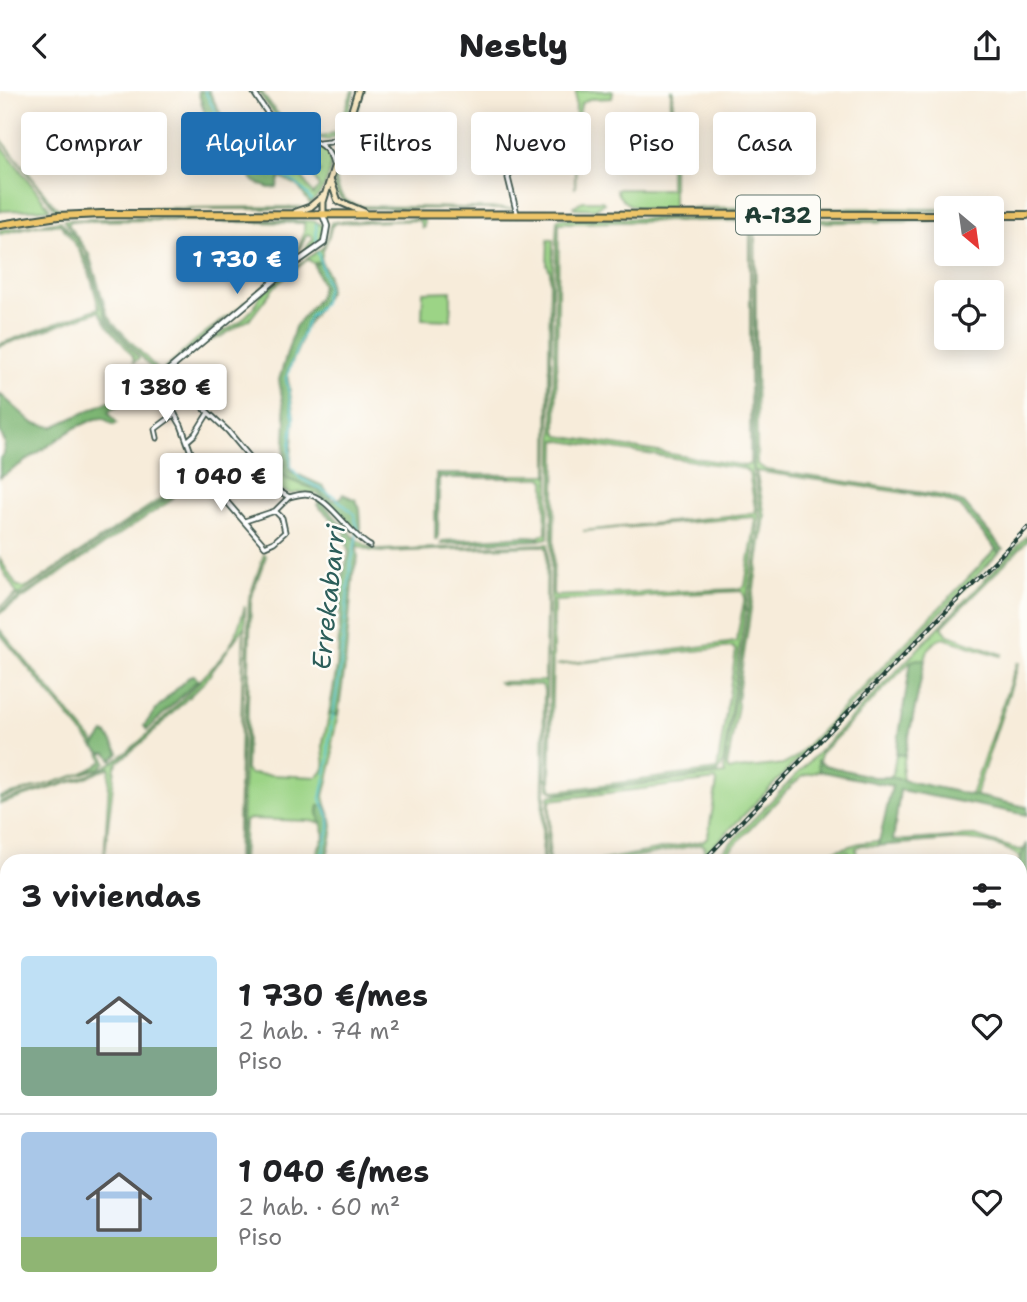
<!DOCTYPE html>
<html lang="es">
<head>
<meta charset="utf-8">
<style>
  :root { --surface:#fff; --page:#f2f2f2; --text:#202124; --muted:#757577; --line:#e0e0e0; --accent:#1f6fb2 }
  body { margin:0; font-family:"Shantell Sans",sans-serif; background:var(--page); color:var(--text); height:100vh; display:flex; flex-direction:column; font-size:26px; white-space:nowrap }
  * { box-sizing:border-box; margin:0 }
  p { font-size:23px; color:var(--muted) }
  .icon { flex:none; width:38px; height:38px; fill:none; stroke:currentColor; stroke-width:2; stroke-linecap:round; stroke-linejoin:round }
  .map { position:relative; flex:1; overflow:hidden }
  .details { position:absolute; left:0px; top:763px; width:1027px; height:448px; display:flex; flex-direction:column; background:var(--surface); border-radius:21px 21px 0 0; box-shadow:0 4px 18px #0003 }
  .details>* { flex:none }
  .banner { position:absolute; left:21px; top:21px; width:985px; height:63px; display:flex; gap:14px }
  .needle { width:46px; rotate:151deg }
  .buttons { position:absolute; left:934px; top:105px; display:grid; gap:14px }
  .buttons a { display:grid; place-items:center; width:70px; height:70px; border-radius:7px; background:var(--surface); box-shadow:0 4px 18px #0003; font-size:35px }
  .price { position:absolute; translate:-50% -60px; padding:0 16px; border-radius:7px; background:#fff; color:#222; font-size:23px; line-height:46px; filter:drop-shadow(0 2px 4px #0008) }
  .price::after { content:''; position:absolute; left:50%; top:42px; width:21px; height:16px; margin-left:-10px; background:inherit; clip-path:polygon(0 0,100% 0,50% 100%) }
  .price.on { background:var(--accent); color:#fff }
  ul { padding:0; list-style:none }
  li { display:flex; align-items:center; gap:21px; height:175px; padding:0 21px }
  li+li { border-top:2px solid var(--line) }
  li span { display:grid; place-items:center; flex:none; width:196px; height:140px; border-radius:7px; color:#555 }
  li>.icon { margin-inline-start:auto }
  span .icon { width:84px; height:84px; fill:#fffc; stroke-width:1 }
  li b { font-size:30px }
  h2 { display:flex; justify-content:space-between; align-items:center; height:84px; padding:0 21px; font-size:30px }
  .chip { padding:0 24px; border-radius:7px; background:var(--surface); box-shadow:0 4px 18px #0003; font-size:24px; line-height:63px }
  .chip.on { background:var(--accent); color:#fff }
  header { display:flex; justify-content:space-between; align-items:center; height:91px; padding:0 21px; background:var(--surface); font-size:32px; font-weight:800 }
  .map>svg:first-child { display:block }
  .green { fill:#9cd486; stroke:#5e885d; stroke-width:2; fill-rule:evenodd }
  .forest { fill:#7db673; stroke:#4e7a54; stroke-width:2 }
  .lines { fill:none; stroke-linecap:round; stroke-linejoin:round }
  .stream { stroke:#54c2cc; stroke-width:2 }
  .minor-casing { stroke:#3f574d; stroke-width:7 }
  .tertiary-casing { stroke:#3f574d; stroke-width:8 }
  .secondary-casing { stroke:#3f574d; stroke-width:9 }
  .primary-casing { stroke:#3f574d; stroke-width:10 }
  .minor { stroke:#fff; stroke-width:3.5 }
  .tertiary { stroke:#fff; stroke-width:4.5 }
  .secondary { stroke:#f8e8c3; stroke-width:5 }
  .primary { stroke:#eec569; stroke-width:6 }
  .rail-casing { stroke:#1f3d34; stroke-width:4.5 }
  .rail { stroke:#fdfcf7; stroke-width:2; stroke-dasharray:5; stroke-linecap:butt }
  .labels { text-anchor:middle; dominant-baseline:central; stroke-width:5; stroke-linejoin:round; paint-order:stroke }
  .shield { fill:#fdfcf7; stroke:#62766e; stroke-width:2 }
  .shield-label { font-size:23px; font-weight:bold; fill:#1f3d34 }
  .water-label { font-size:26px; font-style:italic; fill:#2c5e5a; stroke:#fdfcf7 }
</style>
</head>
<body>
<header><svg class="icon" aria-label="back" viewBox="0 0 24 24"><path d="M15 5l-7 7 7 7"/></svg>Nestly<svg class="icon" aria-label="share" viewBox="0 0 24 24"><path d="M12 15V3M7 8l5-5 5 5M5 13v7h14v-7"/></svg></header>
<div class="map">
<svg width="1027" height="1211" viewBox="0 0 1027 1211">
  <rect width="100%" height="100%" fill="#fdfcf7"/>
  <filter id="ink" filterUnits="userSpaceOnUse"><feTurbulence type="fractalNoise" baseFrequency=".0143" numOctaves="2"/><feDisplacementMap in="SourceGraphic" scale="14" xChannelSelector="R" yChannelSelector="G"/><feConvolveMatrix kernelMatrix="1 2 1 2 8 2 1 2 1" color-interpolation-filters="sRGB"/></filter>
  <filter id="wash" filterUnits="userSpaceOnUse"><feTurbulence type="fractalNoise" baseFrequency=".00686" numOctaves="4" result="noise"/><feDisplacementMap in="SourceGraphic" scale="28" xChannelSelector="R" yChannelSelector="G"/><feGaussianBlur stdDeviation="1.57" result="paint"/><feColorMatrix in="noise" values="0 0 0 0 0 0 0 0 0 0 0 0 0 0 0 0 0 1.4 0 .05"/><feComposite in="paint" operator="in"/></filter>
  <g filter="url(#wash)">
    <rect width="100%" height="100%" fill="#f7ecda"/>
    <path class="green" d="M258,0h3c18,29 30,37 62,46l15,-6 14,-40h2c-5,18 -7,42 -26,49 -36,-6 -52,-19 -70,-49z
      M361,0h3l-28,87c2,17 8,25 25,28l152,3 -159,-1c-14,-8 -20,-14 -20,-31z
      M576,0h37l-1,7 -23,1 -8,5 -2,12h-2l-2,73z
      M671,0h2v117l133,-1 -2,3h-147c-16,-1 -36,-3 -41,-21h54z
      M0,47l53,66 6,5 241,-2 -3,2h-172l-68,3z
      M291,47c9,1 26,4 33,10 16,15 -1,45 -14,56l-12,-18 -18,-9 1,-5 10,5 12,1 10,17 6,-8 -5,-10 6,-5 -10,-21 -19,-10z
      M0,53l5,6 45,59 -50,2z
      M583,110h19l2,2 -9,6 -21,-1v-2z
      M823,117l124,1v2h-124z
      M128,127l186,3 9,5 1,13 -25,19 14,-19 -1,-3 -5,-2 -11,23 -9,10 -127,108 -4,-2 -47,-52 -23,-69 -22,-32zM155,129l149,3c5,42 -74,90 -103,113 -14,11 -27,26 -41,36l-47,-49 -6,-10 -18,-59 -21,-30 3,-3z
      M560,127l190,1 1,2 1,254 7,42 -36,246 -5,10 -158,20 -6,-1 -6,-5 8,-543 1,-24zM673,130h74l3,2v241l-5,2 -186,-30 -3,-5 3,-208zM556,349l189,29 4,4 7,40 -173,18 171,-14 2,3 -11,66 -5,3 -185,7 -2,-3zM742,500l3,6 -9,45 -180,23 177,-18 3,4 -19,119 -161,21 -4,-2 -2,-5 4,-183z
      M424,128v8l-2,1 -3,-8 -84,3 -4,4c-2,14 -11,24 -10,35l-7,2 -6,-5 -32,26 -26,34 -30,18 -19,7 39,-22 14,-14 5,-12 21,-18 42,-30 6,-9 2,-14 2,-3z
      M947,128v2l-192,2 2,241 9,6 137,20 2,3 -149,-22 9,45 -28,184 1,5 -11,62 2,3 56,-6 11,-7 200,-208 3,4 -300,308h-4l9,-9 1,-5 -3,-3 -87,17h-16l104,-20 5,-5 9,-53 -1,-3 -166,20 -1,61h-2l2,-65 176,-22 -1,-5 38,-251 -8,-50v-248z
      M60,130l15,17 11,21 21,62 32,37 -5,4 -1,-6 -25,-30 -9,-15 -99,35v-2l99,-36c-8,-32 -16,-59 -39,-84l-23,1 -37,9v-4z
      M548,148l5,1 -5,298 -9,2 -1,-3 8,-4 -1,-52 -3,-3h-31l-3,-3h40l2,-203 -3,-8z
      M451,200v29l-29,-1 1,-27z
      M262,374l5,6 4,-1 19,10 28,10 15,20 -16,-16 -11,-2 -16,2 -9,-4 -22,-24z
      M194,380l1,4h-3l-22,26 -170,112 1,-3 171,-114z
      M186,383l1,1 -23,24 -164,108 17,-13 -17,-29v-6l16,26 7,3 8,-3 132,-88z
      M1027,445v5l-85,86 6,8 54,19 -1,2 -58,-18c-12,4 -15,10 -18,22l-14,1 -91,93 -1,17 -16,5 -11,9 -67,70 88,2 47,-14 19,-2 -1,5 -16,-1 -6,3 1,13h-5l-4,-10 -28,10 -73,-3 -32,1z
      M356,448l14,9 10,2 168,-6 -4,317h-2l2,-171 -2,-5 -41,-1 -2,-2 46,-1 2,-132 -3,-3h-10l-150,6 -13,-1 -15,-6z
      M264,463l2,2 -12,33 -3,12 -5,169 3,4 68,3c13,-9 5,-21 6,-33 1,-10 5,-20 6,-30l9,1 -6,28 1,16 -9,37 2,9 -7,1 -1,7 5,10 -13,-2 -60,-2 -5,2 -2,40h-2l8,-262z
      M245,515l-6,255h-2l7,-234 -38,53 -60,59 -28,23 -3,5 -11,94 6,-94 -20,9 -90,28v-2l90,-27c40,-18 73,-56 103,-87 13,-14 26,-26 36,-41 8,-12 12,-27 16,-41z
      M0,539l96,115 -2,2 -94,-113z
      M1017,572h2l-44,133 -4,-1z
      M100,662l3,1 3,8 -6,6 -100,31v-2c27,-8 83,-18 103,-36z
      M896,663l9,1 -3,18 1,8 -14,-4 4,-3z
      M975,745l44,14 6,-1 -4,9c-19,-15 -47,-19 -71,-18l1,-3z
      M1020,866l7,4v47l-7,5z"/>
    <path class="forest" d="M198,0h11l10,20 19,27 12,14 22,12 9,8 -4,15 -8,1 -14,-6 -23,-24 -13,-9 -8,-15z
      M321,171l7,12 1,18 -26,39 -3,13 -13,30 7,44 -4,53 33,15 9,14 9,-2 2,-4 13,6 4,9 1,20 -5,3 -38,-42 -28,-10 -19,-10 13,-5 2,-44 -7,-41 16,-53 24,-30 3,-11 -8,-22z
      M118,299l8,12 -16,8 -1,3 8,10 -3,2 -11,-7 -8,1 -20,9 -75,50v-18l4,-6 1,-11 -5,-12v-37l33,29 20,4 65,-30z
      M436,383l72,1 3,3h-72l-1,62h-3z
      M903,399l41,6 20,7 39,46 -4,4 -39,-47 -16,-6 -39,-7z
      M320,410l36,38 2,19 -5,15 -8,93 -7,49 -9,-1 8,-47 6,-93 6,-20 -4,-22 -28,-27z
      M527,445l11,1 1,3 -98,4 2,-3z
      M918,568l7,1 -20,95 -9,-1 15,-93z
      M194,584l4,5 -51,50 -3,-4 13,-18 33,-32z
      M104,642l3,1 12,19 -7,7 -5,-7h-7l-6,-6z
      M818,670l6,4 49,12h16l138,30v8l-127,-25 -7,51 58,-4 -1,3 -72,6 14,-60 -73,-15z
      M326,714c11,27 5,29 0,56h-10l2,-12 7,-14 -7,-22 1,-7z
      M1027,752v29l-7,17 -1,-28z
      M1027,917v17l-6,11 6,5v9l-7,-5v-32z
      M218,1204h52l-7,7h-40z
      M722,1204h18l33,7h-46z"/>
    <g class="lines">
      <path class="stream" d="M205,0c11,25 28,49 49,67 20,17 42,18 57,42
        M316,133l1,21
        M318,162l9,33 -4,17 -14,14 -23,61 8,41 -4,28 1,20 9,11 35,19 19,17 4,16 -8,39 -10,103 -12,74 1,12 -8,41 8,19v10l-8,33
        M733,1204l13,7"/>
    </g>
  </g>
  <g filter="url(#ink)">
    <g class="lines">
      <g class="minor-casing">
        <path id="minor" d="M253,0c9,14 18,30 32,39 19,11 42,8 48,34
          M320,52l10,-1 13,-8
          M517,123l-9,-36 10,-24v-9
          M158,288v7l23,39 15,41 69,80 9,-4 11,-10 -3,-14 -7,-7 -30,10
          M168,310l27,-1 33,31 49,59 12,7 -14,14
          M157,347l-2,-9 20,-15
          M187,350l8,-7 13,-21
          M289,406c5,-1 11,-3 16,-3 23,0 45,42 65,52"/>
      </g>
      <g class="tertiary-casing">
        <path id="tertiary" d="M158,288l136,-115 30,-21 3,-17 -4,-11"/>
      </g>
      <g class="secondary-casing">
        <path id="secondary" d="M331,90l7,20 26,11
          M296,121l14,-5 13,-11
          M323,124v-13l35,-111"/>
      </g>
      <g class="primary-casing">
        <path id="primary" d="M992,124h35
          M0,134l58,-9 44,-2 845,1"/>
      </g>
      <use href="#minor" class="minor"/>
      <use href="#tertiary" class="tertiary"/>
      <use href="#secondary" class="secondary"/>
      <use href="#primary" class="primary"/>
      <g class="rail-casing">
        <path id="rail" d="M703,770l324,-333
          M273,1211l7,-7"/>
      </g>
      <use href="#rail" class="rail"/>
    </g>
  </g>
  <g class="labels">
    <rect class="shield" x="736" y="104.5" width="84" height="39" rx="5"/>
    <g class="shield-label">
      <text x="778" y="124">A-132</text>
    </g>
    <g class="water-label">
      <text transform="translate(328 506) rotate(-84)">Errekabarri</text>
    </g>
  </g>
</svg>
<div class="buttons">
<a><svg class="needle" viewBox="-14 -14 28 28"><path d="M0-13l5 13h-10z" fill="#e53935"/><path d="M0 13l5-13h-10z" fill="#757577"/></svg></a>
<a><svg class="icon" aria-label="locate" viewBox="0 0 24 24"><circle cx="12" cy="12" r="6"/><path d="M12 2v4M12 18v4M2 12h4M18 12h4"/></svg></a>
</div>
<b class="price on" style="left:237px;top:205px">1 730 €</b>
<b class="price" style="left:166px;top:333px">1 380 €</b>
<b class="price" style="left:221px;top:422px">1 040 €</b>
<div class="banner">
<a class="chip">Comprar</a>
<a class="chip on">Alquilar</a>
<a class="chip">Filtros</a>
<a class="chip">Nuevo</a>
<a class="chip">Piso</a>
<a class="chip">Casa</a>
</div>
<section class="details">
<h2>3 viviendas<svg class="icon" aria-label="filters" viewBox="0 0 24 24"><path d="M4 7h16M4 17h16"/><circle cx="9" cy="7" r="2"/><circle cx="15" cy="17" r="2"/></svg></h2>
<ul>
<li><span style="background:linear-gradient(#bfe0f5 65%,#7fa58c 0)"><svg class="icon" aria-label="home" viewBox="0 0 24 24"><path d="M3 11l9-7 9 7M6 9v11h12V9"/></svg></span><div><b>1 730 €/mes</b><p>2 hab. · 74 m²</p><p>Piso</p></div><svg class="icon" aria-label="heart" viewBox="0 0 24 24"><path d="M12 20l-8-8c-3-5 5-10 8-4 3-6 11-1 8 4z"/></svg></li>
<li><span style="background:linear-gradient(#a9c7e8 75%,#8fb573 0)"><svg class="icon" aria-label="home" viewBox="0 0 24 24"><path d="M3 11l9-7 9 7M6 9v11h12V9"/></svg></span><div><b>1 040 €/mes</b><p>2 hab. · 60 m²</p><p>Piso</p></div><svg class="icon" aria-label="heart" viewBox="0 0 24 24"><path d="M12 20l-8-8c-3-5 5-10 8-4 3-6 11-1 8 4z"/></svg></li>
</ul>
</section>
</div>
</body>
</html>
